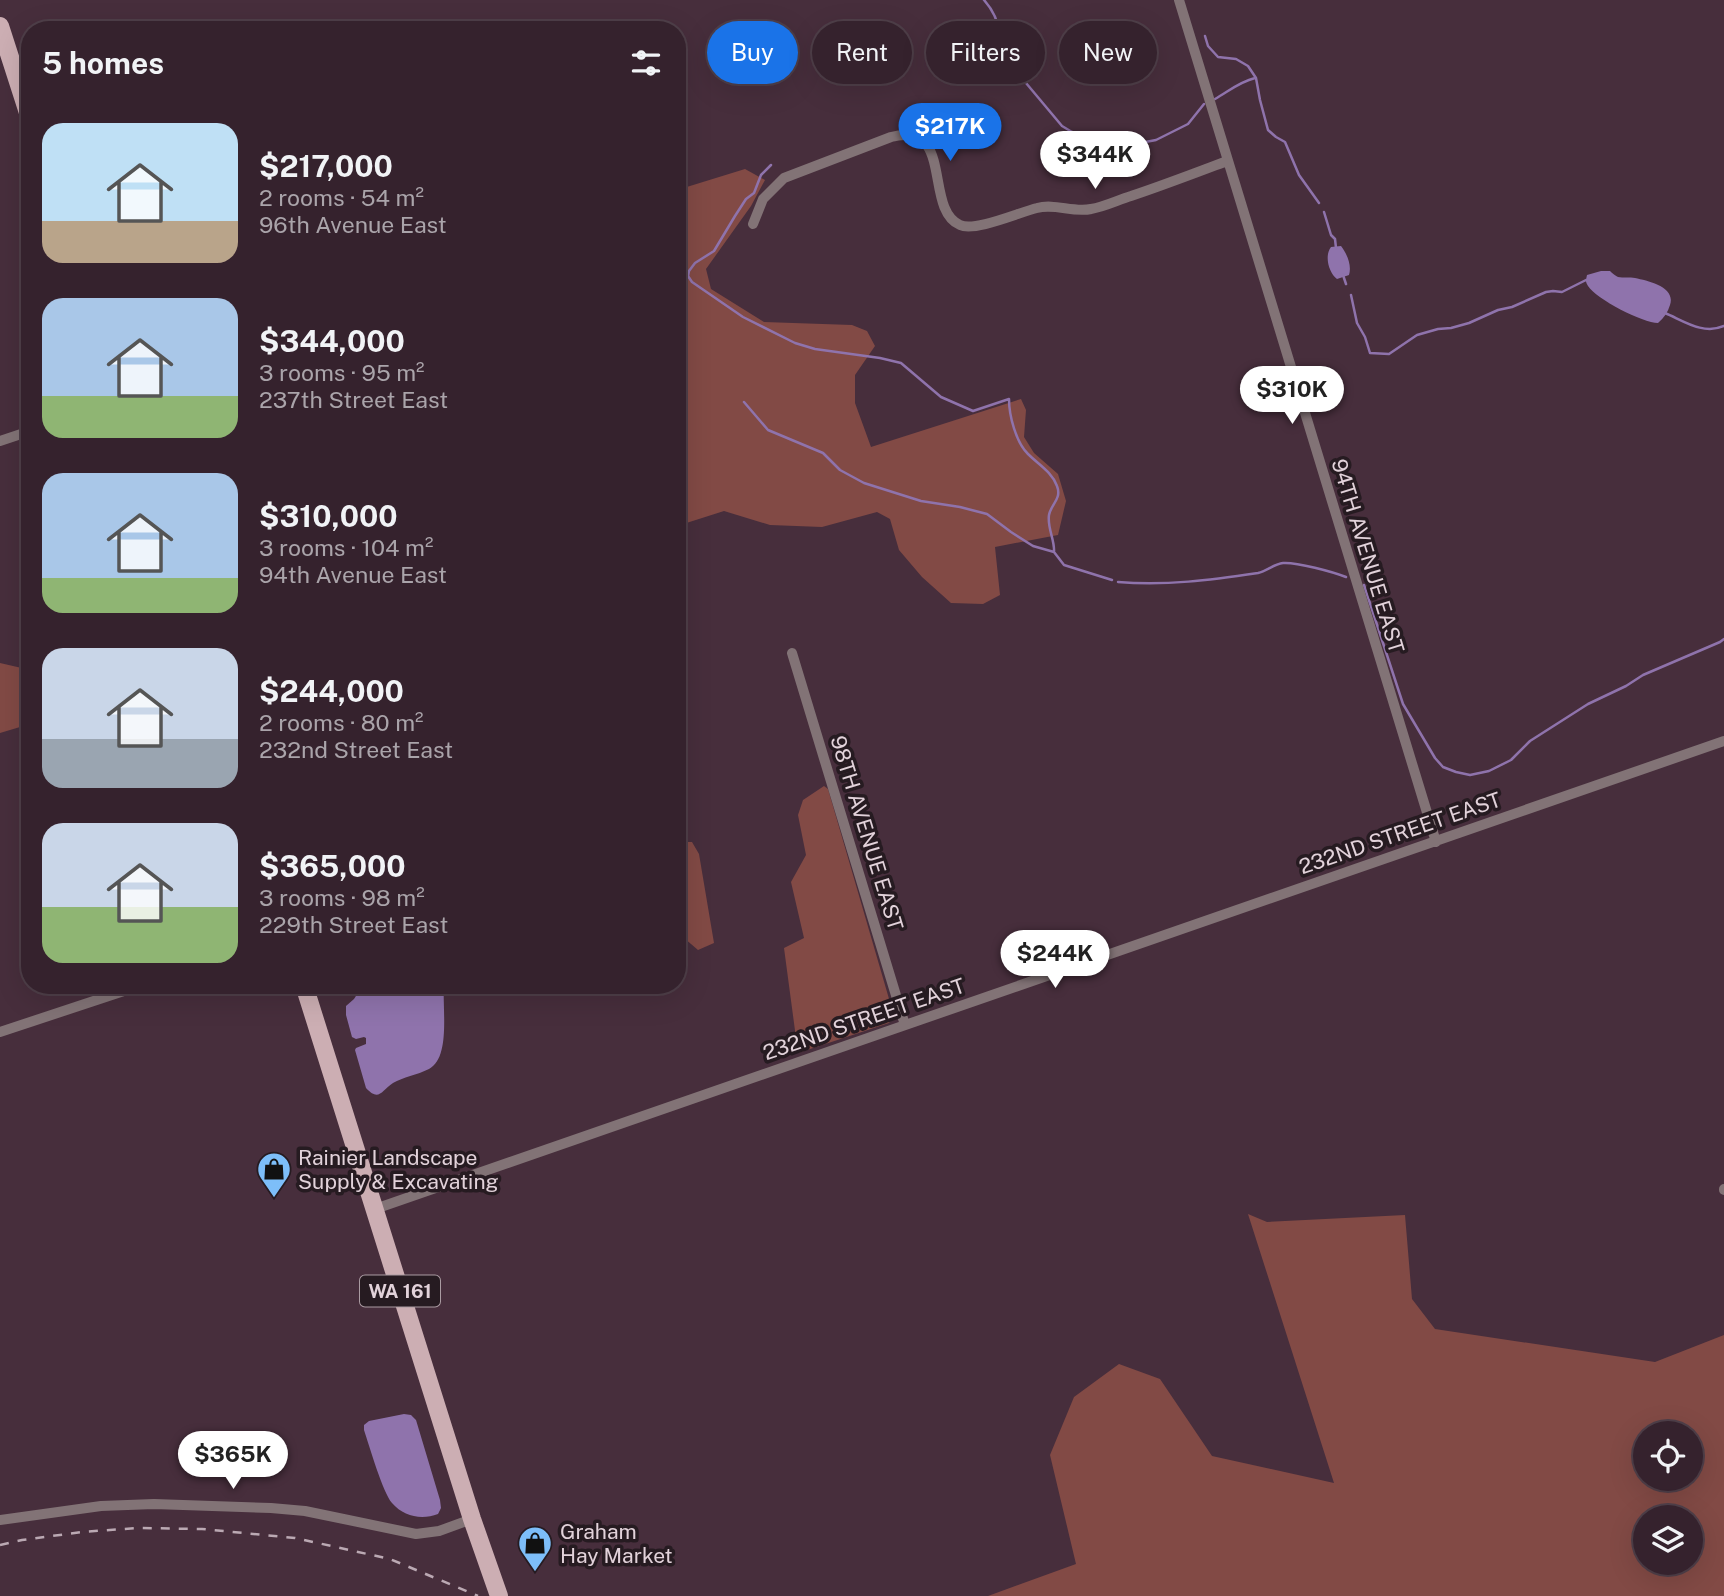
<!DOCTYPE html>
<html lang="en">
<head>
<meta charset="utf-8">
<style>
  :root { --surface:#35222d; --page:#402f39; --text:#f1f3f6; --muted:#aaa4aa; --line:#4f3f49; --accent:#1a73e8 }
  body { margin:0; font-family:"Public Sans",sans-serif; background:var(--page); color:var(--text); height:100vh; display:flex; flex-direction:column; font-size:26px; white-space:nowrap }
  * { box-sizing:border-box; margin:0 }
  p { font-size:23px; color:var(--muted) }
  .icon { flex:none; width:38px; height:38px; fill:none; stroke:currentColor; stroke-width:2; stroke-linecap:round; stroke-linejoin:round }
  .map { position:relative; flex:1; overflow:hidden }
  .drawer { position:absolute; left:21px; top:21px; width:665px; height:973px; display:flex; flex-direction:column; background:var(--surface); border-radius:28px; box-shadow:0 7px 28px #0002,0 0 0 2px var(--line) }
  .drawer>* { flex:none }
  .banner { position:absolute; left:707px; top:21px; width:665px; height:63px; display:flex; gap:14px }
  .controls { position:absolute; left:1633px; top:1421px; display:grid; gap:14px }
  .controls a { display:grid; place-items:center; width:70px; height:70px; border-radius:50%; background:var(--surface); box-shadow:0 7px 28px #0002,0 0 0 2px var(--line); font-size:35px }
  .price { position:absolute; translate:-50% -60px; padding:0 16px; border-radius:24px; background:#fff; color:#222; font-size:23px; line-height:46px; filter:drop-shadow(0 2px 4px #0008) }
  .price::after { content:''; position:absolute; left:50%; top:42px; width:21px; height:16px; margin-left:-10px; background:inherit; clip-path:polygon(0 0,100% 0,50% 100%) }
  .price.on { background:var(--accent); color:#fff }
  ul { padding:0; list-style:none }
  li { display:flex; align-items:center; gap:21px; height:175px; padding:0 21px }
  li span { display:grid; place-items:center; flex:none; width:196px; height:140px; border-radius:21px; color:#555 }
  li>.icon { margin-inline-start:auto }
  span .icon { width:84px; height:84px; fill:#fffc; stroke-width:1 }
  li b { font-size:30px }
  h2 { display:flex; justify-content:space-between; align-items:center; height:84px; padding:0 21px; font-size:30px }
  .chip { padding:0 24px; border-radius:32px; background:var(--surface); box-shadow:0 7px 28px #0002,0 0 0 2px var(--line); font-size:24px; line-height:63px }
  .chip.on { background:var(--accent); color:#fff }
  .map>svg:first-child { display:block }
  .green { fill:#824a45; fill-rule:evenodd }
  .water { fill:#8f73ac }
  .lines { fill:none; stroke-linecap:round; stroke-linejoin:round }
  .stream { stroke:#8f73ac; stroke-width:2.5 }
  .street { stroke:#827376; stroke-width:10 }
  .primary { stroke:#ccaeb3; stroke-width:18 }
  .rail { stroke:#bba9b3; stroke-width:2.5; stroke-dasharray:9 9; stroke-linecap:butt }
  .labels { text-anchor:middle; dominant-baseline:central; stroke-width:7; stroke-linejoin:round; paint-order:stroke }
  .shield { fill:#261b21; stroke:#aa9ba2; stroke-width:2 }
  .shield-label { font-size:19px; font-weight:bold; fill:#e2d2da }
  .street-label { font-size:21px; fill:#e2d2da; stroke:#261b21 }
  .poi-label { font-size:21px; fill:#e2d2da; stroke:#261b21; text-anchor:start }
</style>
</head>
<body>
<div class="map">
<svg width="1724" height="1596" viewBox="0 0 1724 1596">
  <rect width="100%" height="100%" fill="#472e3c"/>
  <path class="green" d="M745,169l20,11 -14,26 -45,63 5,20 53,33 88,3 15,6 8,15 -20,29v28l16,44 150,-48 5,11 -2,27 10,16 24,21 8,27 -8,34 -63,12 5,48 -17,9 -32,-1 -29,-26 -23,-27 -9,-31 -13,-7 -55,15 -52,-2 -46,-14 -47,15v-336z
    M0,663l26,6 4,-2v57l-30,9z
    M824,786l4,3 66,227 -5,7 -91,30 -14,-105 20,-10 -13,-56 15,-27 -8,-40 5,-15z
    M677,842h15l7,12 15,89 -16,7 -21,-18z
    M1248,1214l19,8 138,-7 7,84 23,30 220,33 69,-27v261h-736l88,-32 -26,-109 24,-58 45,-33 41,15 52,77 122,27zM1645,1433h45v46h-45zM1645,1517h45v46h-45z"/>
  <path class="water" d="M1002,33l9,1 13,23c-2,10 -12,13 -20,8l-5,-28z
    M1341,246c6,8 11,19 8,29l-12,4c-8,-6 -13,-23 -6,-32z
    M1601,271h9c2,2 6,5 8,6 5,1 12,0 17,1 14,3 41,9 35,27 -2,7 -6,13 -12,18 -15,0 -62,-24 -70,-37 -3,-5 -2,-6 -1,-11z
    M363,985h81c-2,22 7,73 -15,84 -12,6 -26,8 -36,14 -12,8 -14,19 -27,5l-11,-38 1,-2 10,-4v-6l-2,-1 -8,2 -4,-2 -6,-22v-9l8,-7z
    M404,1414l7,1 5,5 24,80 1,8 -3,6c-16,6 -34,3 -46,-11 -9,-10 -23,-58 -28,-73v-5l5,-4z"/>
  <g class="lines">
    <path class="stream" d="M984,0c9,10 14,21 16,34
      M1205,36l3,10 10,11 18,2 12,7 8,12 4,22 8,30 8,7 9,5 14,33 20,28
      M1014,66l12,17 36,43 10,6 42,10 21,2 21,-4 32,-16 16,-20
      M1215,99c14,-8 24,-17 40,-21
      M771,165l-10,10 -7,18 -8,6 -11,17 -21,35 -19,12 -6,8 -1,5 4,6 51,35 52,26 20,6 65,9 21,5 40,34 32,14 36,-12c0,17 7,43 19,55 10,10 24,18 29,32 5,13 -6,18 -8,29 -2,13 6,25 5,37
      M1324,212l7,23 4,4 1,9
      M1343,275l3,9
      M1351,295l6,28 8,14 5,16 19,1 28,-19 21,-6 13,-1 18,-5 29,-13 14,-3 34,-15 7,-1 9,1 24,-12 2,1
      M1665,313c19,8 38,22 59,13
      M744,402l24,28 55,23 17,17 24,13 57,18 39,6 27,7 24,18 22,14 21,6 10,13 48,15
      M1118,582c48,4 93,-2 140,-9 9,-2 16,-9 25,-10 14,-1 50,9 63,14
      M1364,585l39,119 32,54 8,9 13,5 14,3 19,-4 22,-11 19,-19 58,-37 38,-18 17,-11 77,-33 4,-3"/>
    <path class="street" d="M1179,0l257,842
      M753,224l10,-25 21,-21 107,-41c64,-17 32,72 69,88 15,7 60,-13 77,-17 18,-5 36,5 54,1 13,-2 27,-9 40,-13 33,-11 64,-23 96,-35
      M0,441l30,-10
      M792,653l113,372
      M0,1032l142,-47
      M1724,1190v-1
      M375,1209l1349,-468
      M0,1520l101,-14 53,-2 117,4 34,3 111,23 23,-3 33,-12"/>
    <path class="primary" d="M0,26l30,93
      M304,985l168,534 27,77"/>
    <path class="rail" d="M0,1545l22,-5 60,-8 56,-4 64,1 93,9 95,21 88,37"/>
  </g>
  <defs>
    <g id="shop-pin" transform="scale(1.75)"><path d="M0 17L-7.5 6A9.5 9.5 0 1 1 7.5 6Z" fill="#7dbef9" stroke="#261b21"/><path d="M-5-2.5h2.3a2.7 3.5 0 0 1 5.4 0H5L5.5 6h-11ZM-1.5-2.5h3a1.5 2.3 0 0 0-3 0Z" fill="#111"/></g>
  </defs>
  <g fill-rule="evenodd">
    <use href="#shop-pin" x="274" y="1169"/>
    <use href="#shop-pin" x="535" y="1543"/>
  </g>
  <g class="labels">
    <rect class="shield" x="360" y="1275.5" width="80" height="31" rx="5"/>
    <g class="shield-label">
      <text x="400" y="1291">WA 161</text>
    </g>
    <g class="street-label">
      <text transform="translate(1368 556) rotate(73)">94TH AVENUE EAST</text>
      <text transform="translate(867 833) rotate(73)">98TH AVENUE EAST</text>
      <text transform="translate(1400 833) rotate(-19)">232ND STREET EAST</text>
      <text transform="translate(864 1019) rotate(-19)">232ND STREET EAST</text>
    </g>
    <g class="poi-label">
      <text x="298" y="1157">Rainier Landscape<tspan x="298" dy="24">Supply &amp; Excavating</tspan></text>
      <text x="560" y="1531">Graham<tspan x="560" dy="24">Hay Market</tspan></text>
    </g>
  </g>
</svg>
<div class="controls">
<a><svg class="icon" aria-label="locate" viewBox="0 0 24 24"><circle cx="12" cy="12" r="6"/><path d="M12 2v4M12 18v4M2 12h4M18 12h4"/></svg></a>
<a><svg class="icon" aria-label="layers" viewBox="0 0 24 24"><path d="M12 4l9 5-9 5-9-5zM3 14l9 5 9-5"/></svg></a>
</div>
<b class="price on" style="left:950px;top:163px">$217K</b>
<b class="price" style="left:1095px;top:191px">$344K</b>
<b class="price" style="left:1292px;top:426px">$310K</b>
<b class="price" style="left:1055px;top:990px">$244K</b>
<b class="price" style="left:233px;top:1491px">$365K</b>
<div class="banner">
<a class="chip on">Buy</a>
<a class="chip">Rent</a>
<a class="chip">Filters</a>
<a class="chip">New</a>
</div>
<section class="drawer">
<h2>5 homes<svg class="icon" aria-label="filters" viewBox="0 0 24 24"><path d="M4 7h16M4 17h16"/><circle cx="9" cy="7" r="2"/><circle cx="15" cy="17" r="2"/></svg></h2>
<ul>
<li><span style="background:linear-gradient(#bfe0f5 70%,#b9a48a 0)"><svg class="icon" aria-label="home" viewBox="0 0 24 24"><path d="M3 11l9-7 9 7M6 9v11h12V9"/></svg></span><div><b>$217,000</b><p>2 rooms · 54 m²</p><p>96th Avenue East</p></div></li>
<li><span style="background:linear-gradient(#a9c7e8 70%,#8fb573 0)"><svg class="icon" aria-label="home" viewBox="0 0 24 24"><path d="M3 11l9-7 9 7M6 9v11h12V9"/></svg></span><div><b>$344,000</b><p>3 rooms · 95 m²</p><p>237th Street East</p></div></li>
<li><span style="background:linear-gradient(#a9c7e8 75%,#8fb573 0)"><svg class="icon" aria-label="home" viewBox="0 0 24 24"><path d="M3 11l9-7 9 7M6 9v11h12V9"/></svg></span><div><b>$310,000</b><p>3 rooms · 104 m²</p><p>94th Avenue East</p></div></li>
<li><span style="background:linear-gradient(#c9d6e8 65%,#9aa5b1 0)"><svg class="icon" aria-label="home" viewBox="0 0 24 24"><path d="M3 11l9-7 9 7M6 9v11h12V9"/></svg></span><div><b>$244,000</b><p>2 rooms · 80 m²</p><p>232nd Street East</p></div></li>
<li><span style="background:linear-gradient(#c9d6e8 60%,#8fb573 0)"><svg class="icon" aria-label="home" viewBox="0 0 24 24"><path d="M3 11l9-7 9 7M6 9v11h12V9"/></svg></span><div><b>$365,000</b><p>3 rooms · 98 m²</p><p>229th Street East</p></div></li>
</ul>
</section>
</div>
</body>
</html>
